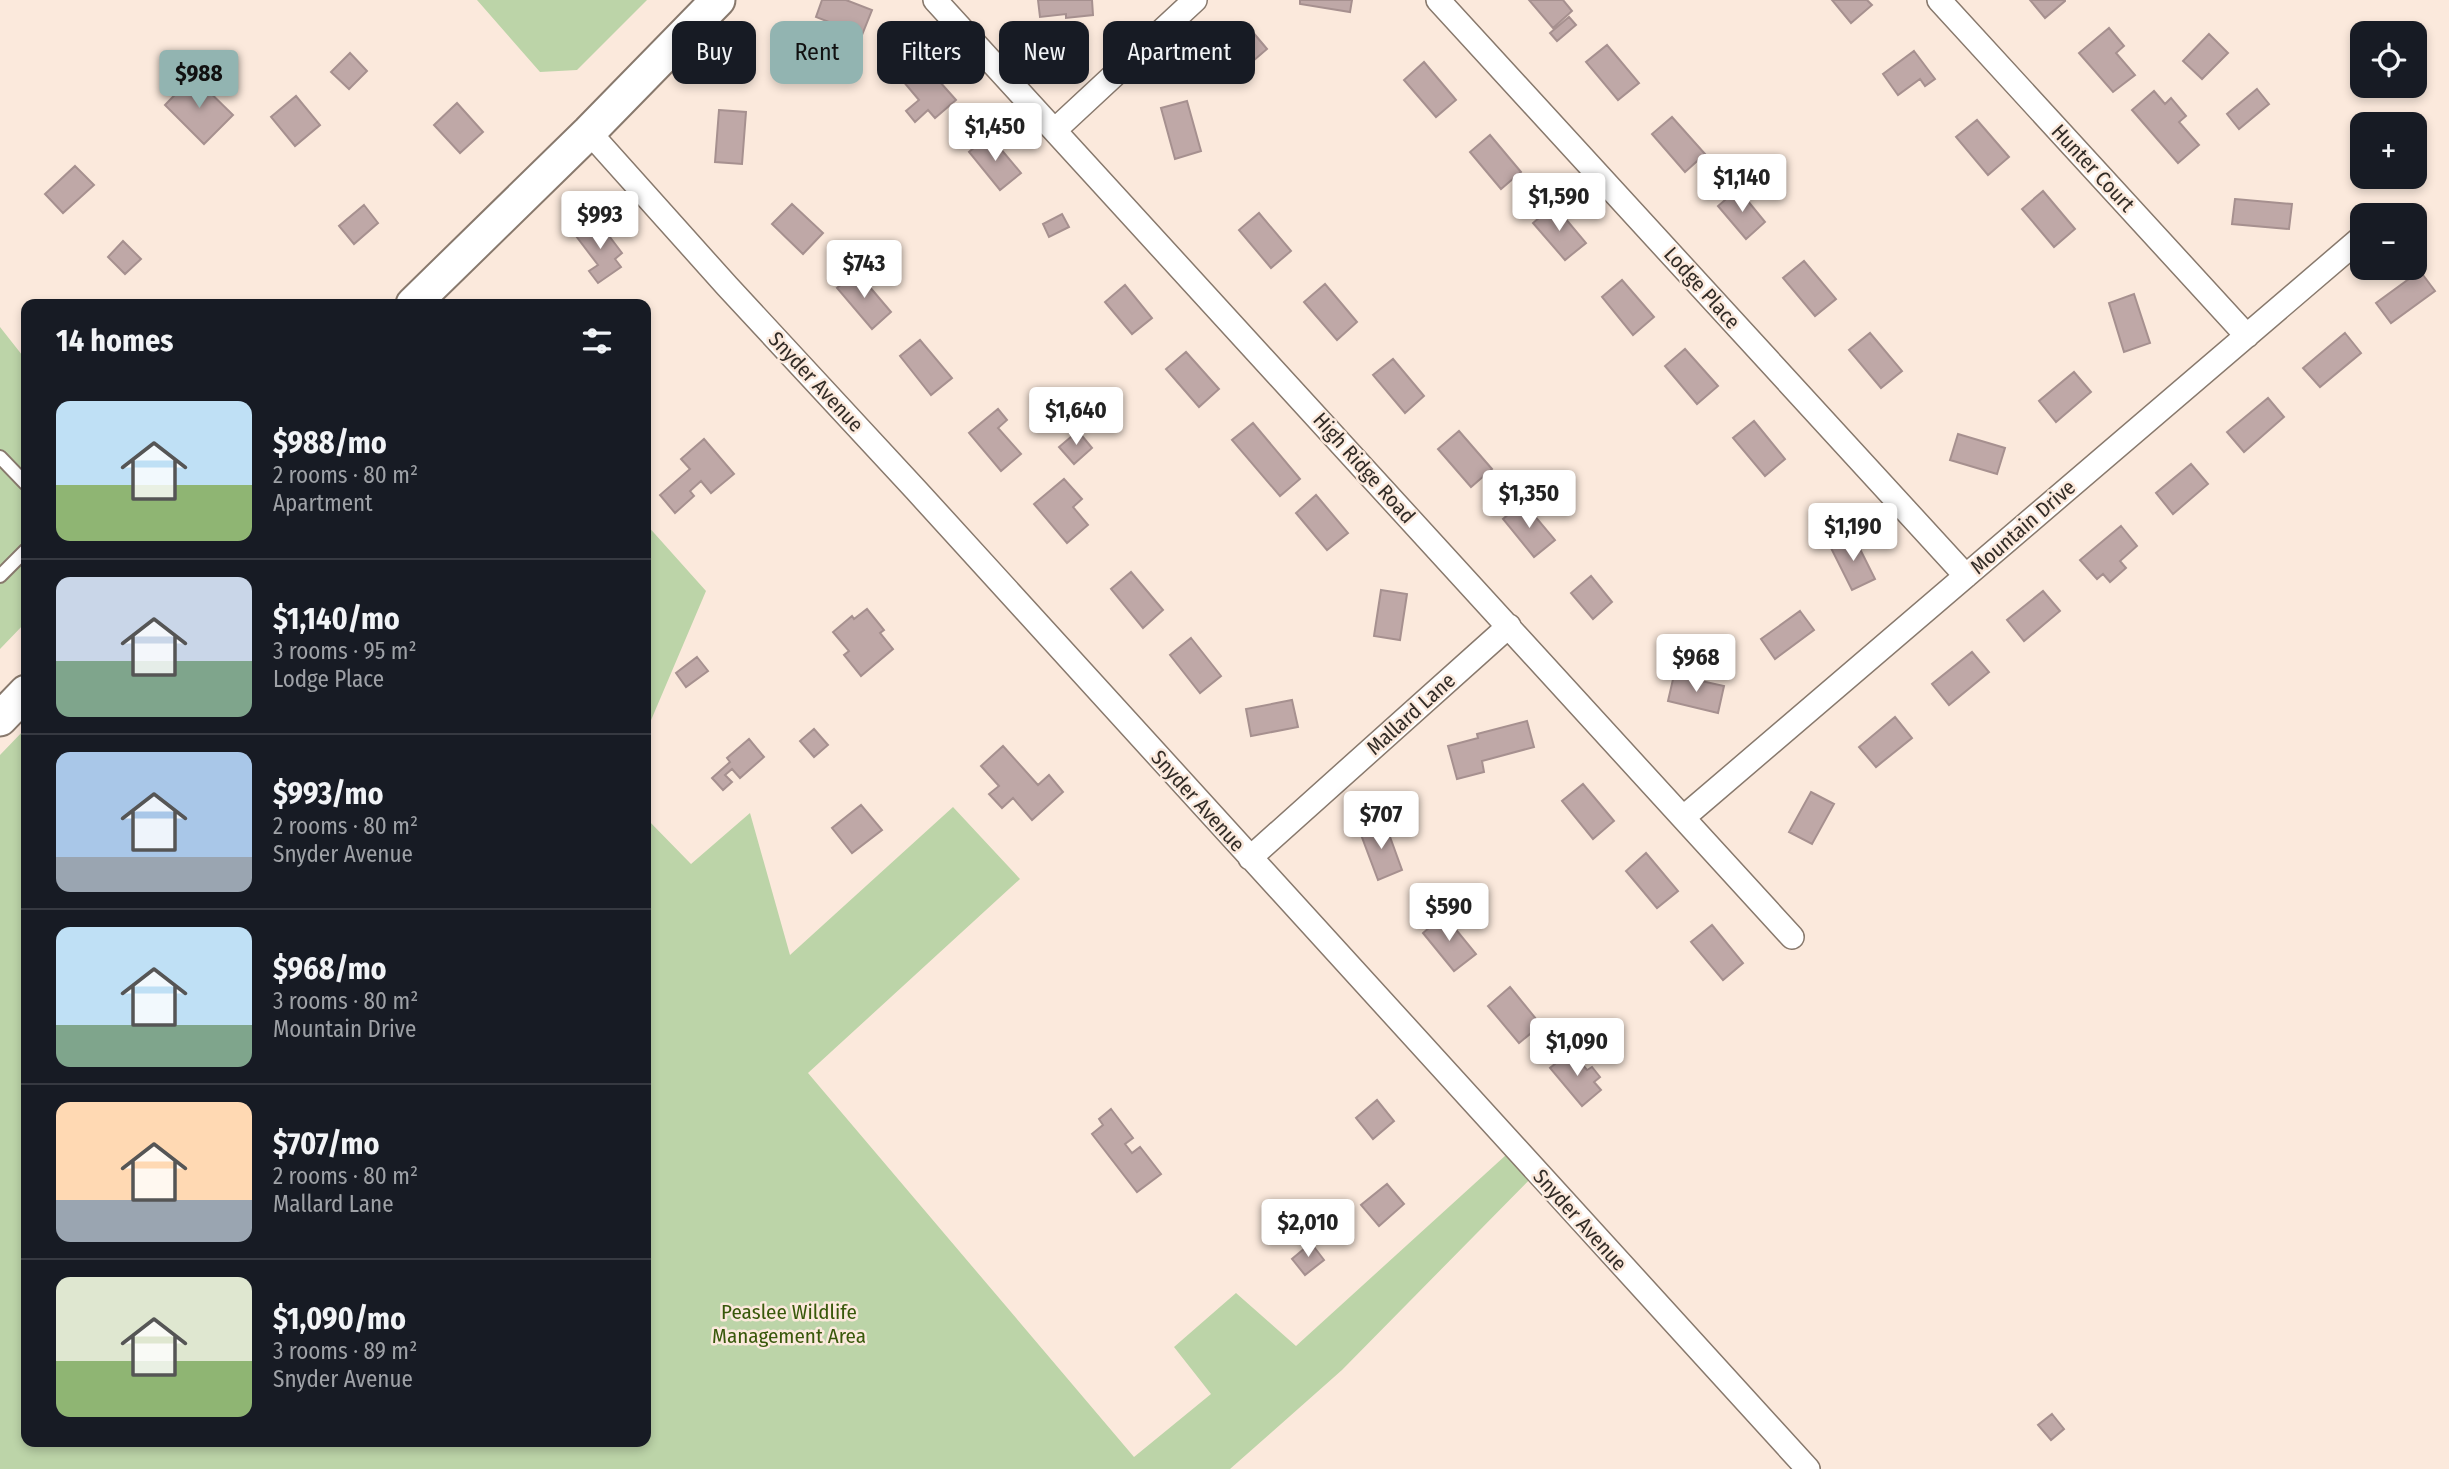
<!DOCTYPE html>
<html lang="en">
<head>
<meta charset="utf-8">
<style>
  :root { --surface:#171b24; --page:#20242c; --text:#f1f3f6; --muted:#9ea1a6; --line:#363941; --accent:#92b4b1 }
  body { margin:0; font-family:"Fira Sans Condensed",sans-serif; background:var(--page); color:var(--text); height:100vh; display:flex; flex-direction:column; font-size:26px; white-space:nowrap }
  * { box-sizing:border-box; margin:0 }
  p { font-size:23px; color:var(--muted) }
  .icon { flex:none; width:38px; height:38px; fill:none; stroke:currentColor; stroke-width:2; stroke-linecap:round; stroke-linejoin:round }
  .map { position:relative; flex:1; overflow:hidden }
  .sheet { position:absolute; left:21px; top:299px; width:630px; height:1148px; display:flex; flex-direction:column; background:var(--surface); border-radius:14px; box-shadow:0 4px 10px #0003 }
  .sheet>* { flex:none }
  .hud { position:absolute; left:672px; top:21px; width:665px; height:63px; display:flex; gap:14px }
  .tools { position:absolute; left:2350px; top:21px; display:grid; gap:14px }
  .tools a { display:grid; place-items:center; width:77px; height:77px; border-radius:14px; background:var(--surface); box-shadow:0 4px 10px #0003; font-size:35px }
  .price { position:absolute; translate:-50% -60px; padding:0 16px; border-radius:7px; background:#fff; color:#222; font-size:23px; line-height:46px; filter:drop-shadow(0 2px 4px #0008) }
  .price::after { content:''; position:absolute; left:50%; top:42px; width:21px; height:16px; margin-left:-10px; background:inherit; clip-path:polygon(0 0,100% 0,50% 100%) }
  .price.current { background:var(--accent); color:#111 }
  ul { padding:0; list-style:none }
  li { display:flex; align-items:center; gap:21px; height:175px; padding:0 35px }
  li+li { border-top:2px solid var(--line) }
  li span { display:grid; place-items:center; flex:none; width:196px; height:140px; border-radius:14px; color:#555 }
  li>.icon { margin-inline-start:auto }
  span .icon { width:84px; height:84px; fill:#fffc; stroke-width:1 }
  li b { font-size:30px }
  h2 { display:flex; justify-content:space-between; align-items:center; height:84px; padding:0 35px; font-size:30px }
  .chip { padding:0 24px; border-radius:14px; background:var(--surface); box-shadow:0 4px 10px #0003; font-size:24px; line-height:63px }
  .chip.current { background:var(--accent); color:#111 }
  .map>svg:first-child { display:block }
  .green { fill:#bcd4a8 }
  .building { fill:#bfa8a7; stroke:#a6908f; stroke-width:2 }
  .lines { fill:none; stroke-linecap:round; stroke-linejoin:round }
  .lane-casing { stroke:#88796d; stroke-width:16 }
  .street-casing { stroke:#88796d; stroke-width:26 }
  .secondary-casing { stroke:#88796d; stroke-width:37 }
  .lane { stroke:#fff; stroke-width:12 }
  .street { stroke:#fff; stroke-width:23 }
  .secondary { stroke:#fff; stroke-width:33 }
  .labels { text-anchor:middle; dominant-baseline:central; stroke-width:5; stroke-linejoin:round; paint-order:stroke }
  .street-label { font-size:21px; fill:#322c27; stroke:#fbe9dc }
  .park-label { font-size:21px; fill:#38580a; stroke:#fbe9dc }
</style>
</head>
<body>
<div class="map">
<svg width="2449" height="1469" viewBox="0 0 2449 1469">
  <rect width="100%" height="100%" fill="#fbe9dc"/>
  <path class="green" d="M477,0h170l-70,70 -37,2z
    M0,327l26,33v262l-26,27z
    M646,524l60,67 -60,141z
    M26,728v714h620v-624l45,46 59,-51 40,142 163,-148 67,72 -212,194 326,384 77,-63 -37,-47 62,-54 60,53 221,-201 23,24 -198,201 -112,99h-1230v-714z"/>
  <path class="building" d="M822,0h24l26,10 -10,25 -46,-18z
    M1038,0h54l1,15 -27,3v-4l-26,3z
    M1300,0h52l-2,12 -50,-8z
    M1529,0h34l9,11 -19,17z
    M1832,0h35l5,5 -21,18z
    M2030,0h35v1l-20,17z
    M1569,17l7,8 -19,16 -7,-8z
    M2109,28l15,18 -8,7 19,22 -22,17 -34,-39z
    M1251,30l16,19 -35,30 -16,-19z
    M2209,34l19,19 -26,26 -19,-18z
    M1607,45l32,38 -21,17 -32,-38z
    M1914,51l21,28 -10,7 -5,-7 -22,16 -15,-21z
    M350,53l17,18 -18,18 -18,-17z
    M1424,62l32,38 -20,17 -32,-37z
    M923,63l33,37 -21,18 -7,-8 -13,12 -9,-11 13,-11 -17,-20z
    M193,76l40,39 -29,29 -39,-39z
    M2257,89l12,15 -30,25 -12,-15z
    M2154,91l11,13 6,-6 15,18 -7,6 20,23 -21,18 -46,-53z
    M296,96l24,29 -25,21 -24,-29z
    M1187,101l14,50 -26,8 -14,-51z
    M457,103l26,29 -23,21 -26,-28z
    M719,110l27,2 -4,52 -27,-2z
    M1672,117l33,37 -20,18 -33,-38z
    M1977,120l32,37 -21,18 -32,-38z
    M989,135l32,38 -21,17 -31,-38z
    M1490,135l31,37 -20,17 -31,-37z
    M75,166l19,19 -31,28 -18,-19z
    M1738,189l27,33 -19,17 -28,-33z
    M2043,191l32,38 -21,18 -32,-38z
    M2235,199l57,5 -3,25 -57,-5z
    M792,204l31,29 -20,21 -31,-30z
    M364,205l14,18 -24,21 -15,-18z
    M1554,205l32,38 -21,17 -32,-37z
    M1259,213l32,38 -20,17 -32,-38z
    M1062,214l7,13 -20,10 -6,-13z
    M597,220l25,33 -7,6 6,8 -23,16 -9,-12 9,-6 -22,-29z
    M123,241l18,18 -16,15 -17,-17z
    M1804,261l32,38 -21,17 -32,-38z
    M2420,271l15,20 -44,32 -15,-20z
    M857,272l34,40 -19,17 -35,-41z
    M1622,280l32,37 -21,18 -31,-38z
    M1325,284l32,38 -20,18 -33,-38z
    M1125,285l27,33 -20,16 -27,-32z
    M2134,294l16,49 -26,9 -15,-49z
    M1870,333l32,38 -21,17 -32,-38z
    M2345,333l16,20 -41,34 -17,-19z
    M920,340l32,38 -21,17 -31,-39z
    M1685,349l33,37 -21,18 -32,-38z
    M1186,352l33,37 -20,18 -33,-38z
    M1393,359l31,37 -19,17 -32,-38z
    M2074,372l17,20 -35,30 -17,-21z
    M2268,398l16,19 -40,35 -17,-20z
    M998,409l9,11 -9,8 23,26 -20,17 -32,-38z
    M1754,421l31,38 -20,17 -32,-38z
    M1253,423l47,56 -20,17 -48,-56z
    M1078,431l14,17 -18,16 -15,-17z
    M1459,431l33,38 -21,18 -33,-38z
    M1958,434l47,14 -8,26 -47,-14z
    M704,439l30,35 -23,19 -10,-12 -11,10 4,5 -19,17 -15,-18 30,-26 -9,-10z
    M2191,464l17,20 -35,30 -17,-21z
    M1064,479l18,20 -9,8 15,18 -21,18 -33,-39z
    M1316,495l32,38 -21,17 -31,-37z
    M1523,502l32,38 -21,17 -31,-38z
    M2121,526l16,20 -17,15 6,7 -16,14 -7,-8 -6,5 -17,-19z
    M1853,535l22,44 -23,11 -22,-44z
    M1131,572l32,38 -20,18 -32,-39z
    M1591,576l21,26 -19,17 -22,-26z
    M1381,590l26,4 -7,46 -26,-4z
    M2043,591l17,20 -36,30 -17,-21z
    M867,609l17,21 -4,3 13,16 -32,27 -17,-21 5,-4 -16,-19 19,-16 2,3z
    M1800,611l14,19 -39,29 -14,-20z
    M1191,638l30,38 -21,17 -30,-38z
    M1972,652l17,20 -40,33 -17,-21z
    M697,657l11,14 -22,16 -10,-14z
    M1674,675l50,11 -6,27 -50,-12z
    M1292,700l6,27 -47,9 -5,-27z
    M1895,717l17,21 -36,29 -17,-20z
    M1527,721l7,26 -52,14 2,11 -27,7 -9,-33 30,-8 -1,-4z
    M814,729l14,16 -14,12 -14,-16z
    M749,739l15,18 -24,21 -8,-9 -7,6 7,7 -9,8 -11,-12 18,-16 -3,-4z
    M1003,746l35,39 11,-10 14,17 -31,28 -19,-22 -11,10 -13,-14 10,-8 -18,-20z
    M1583,784l31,37 -21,18 -31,-38z
    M1811,792l23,12 -22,40 -23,-12z
    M861,805l21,25 -30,23 -20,-25z
    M1385,823l17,47 -24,10 -18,-48z
    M1646,853l32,38 -21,17 -31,-37z
    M1444,915l32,39 -22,17 -31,-38z
    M1712,925l31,38 -20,17 -32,-38z
    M1510,987l31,38 -22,18 -31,-37z
    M1571,1051l16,19 5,-3 8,10 -6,5 7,8 -19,16 -32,-38z
    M1377,1100l17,21 -21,18 -17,-21z
    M1111,1109l22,29 -8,6 7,9 8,-6 21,27 -24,18 -45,-58 11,-9 -4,-6z
    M1387,1184l17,20 -25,22 -18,-21z
    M1311,1243l13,17 -19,15 -13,-16z
    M2052,1414l12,15 -13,11 -13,-15z"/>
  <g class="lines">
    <g class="lane-casing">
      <path id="lane" d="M0,457l26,27
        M0,576l26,-26"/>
    </g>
    <g class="street-casing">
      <path id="street" d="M935,0l857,937
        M1438,0l528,576
        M1939,0l308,336
        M1055,130l140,-130
        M589,132l138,154 189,204 892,979
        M1684,817l678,-580
        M1250,858l259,-232"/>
    </g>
    <g class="secondary-casing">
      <path id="secondary" d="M413,304l176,-172 129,-132
        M0,719l26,-27"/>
    </g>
    <use href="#lane" class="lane"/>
    <use href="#street" class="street"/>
    <use href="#secondary" class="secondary"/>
  </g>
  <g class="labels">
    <g class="street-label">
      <text transform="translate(2093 168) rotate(47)">Hunter Court</text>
      <text transform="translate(1702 288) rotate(48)">Lodge Place</text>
      <text transform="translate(816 382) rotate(47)">Snyder Avenue</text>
      <text transform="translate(1364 468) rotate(48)">High Ridge Road</text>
      <text transform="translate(2023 527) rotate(-41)">Mountain Drive</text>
      <text transform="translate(1411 714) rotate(-42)">Mallard Lane</text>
      <text transform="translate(1198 801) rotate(48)">Snyder Avenue</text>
      <text transform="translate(1580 1220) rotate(48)">Snyder Avenue</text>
    </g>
    <g class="park-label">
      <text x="789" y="1312">Peaslee Wildlife<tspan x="789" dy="24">Management Area</tspan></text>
    </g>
  </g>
</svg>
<div class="tools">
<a><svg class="icon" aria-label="locate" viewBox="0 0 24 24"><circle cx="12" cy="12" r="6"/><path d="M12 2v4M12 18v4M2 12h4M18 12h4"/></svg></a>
<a>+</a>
<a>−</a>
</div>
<b class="price current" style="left:199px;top:110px">$988</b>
<b class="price" style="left:995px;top:163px">$1,450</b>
<b class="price" style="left:1742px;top:214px">$1,140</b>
<b class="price" style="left:1559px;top:233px">$1,590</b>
<b class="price" style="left:600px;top:251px">$993</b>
<b class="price" style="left:864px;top:300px">$743</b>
<b class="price" style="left:1076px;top:447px">$1,640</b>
<b class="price" style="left:1529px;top:530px">$1,350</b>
<b class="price" style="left:1853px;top:563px">$1,190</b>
<b class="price" style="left:1696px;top:694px">$968</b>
<b class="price" style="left:1381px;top:851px">$707</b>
<b class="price" style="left:1449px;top:943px">$590</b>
<b class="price" style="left:1577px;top:1078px">$1,090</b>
<b class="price" style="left:1308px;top:1259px">$2,010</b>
<div class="hud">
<a class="chip">Buy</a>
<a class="chip current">Rent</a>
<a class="chip">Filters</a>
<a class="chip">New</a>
<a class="chip">Apartment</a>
</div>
<section class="sheet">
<h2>14 homes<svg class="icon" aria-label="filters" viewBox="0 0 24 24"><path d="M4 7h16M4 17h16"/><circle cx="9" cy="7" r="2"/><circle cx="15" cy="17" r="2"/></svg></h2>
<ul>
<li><span style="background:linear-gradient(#bfe0f5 60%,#8fb573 0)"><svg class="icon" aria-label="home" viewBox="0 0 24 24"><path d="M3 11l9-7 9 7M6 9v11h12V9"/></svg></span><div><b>$988/mo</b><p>2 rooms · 80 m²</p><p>Apartment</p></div></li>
<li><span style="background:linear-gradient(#c9d6e8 60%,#7fa58c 0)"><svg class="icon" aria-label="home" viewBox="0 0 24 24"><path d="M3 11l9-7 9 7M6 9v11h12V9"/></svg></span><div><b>$1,140/mo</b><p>3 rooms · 95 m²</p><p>Lodge Place</p></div></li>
<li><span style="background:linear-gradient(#a9c7e8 75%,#9aa5b1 0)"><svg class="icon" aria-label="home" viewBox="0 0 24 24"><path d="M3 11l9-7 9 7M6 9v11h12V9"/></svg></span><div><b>$993/mo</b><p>2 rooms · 80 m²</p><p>Snyder Avenue</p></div></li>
<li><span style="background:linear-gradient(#bfe0f5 70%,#7fa58c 0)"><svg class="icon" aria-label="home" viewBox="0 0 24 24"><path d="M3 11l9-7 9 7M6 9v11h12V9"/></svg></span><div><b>$968/mo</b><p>3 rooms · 80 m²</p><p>Mountain Drive</p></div></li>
<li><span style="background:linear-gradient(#ffd9b3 70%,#9aa5b1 0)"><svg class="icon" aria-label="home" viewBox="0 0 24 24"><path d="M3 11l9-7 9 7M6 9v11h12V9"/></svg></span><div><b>$707/mo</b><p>2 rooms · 80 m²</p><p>Mallard Lane</p></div></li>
<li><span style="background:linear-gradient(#dfe7d0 60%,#8fb573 0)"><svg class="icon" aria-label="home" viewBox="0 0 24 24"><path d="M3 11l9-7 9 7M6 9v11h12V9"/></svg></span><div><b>$1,090/mo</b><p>3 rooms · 89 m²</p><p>Snyder Avenue</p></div></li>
</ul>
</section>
</div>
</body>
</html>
